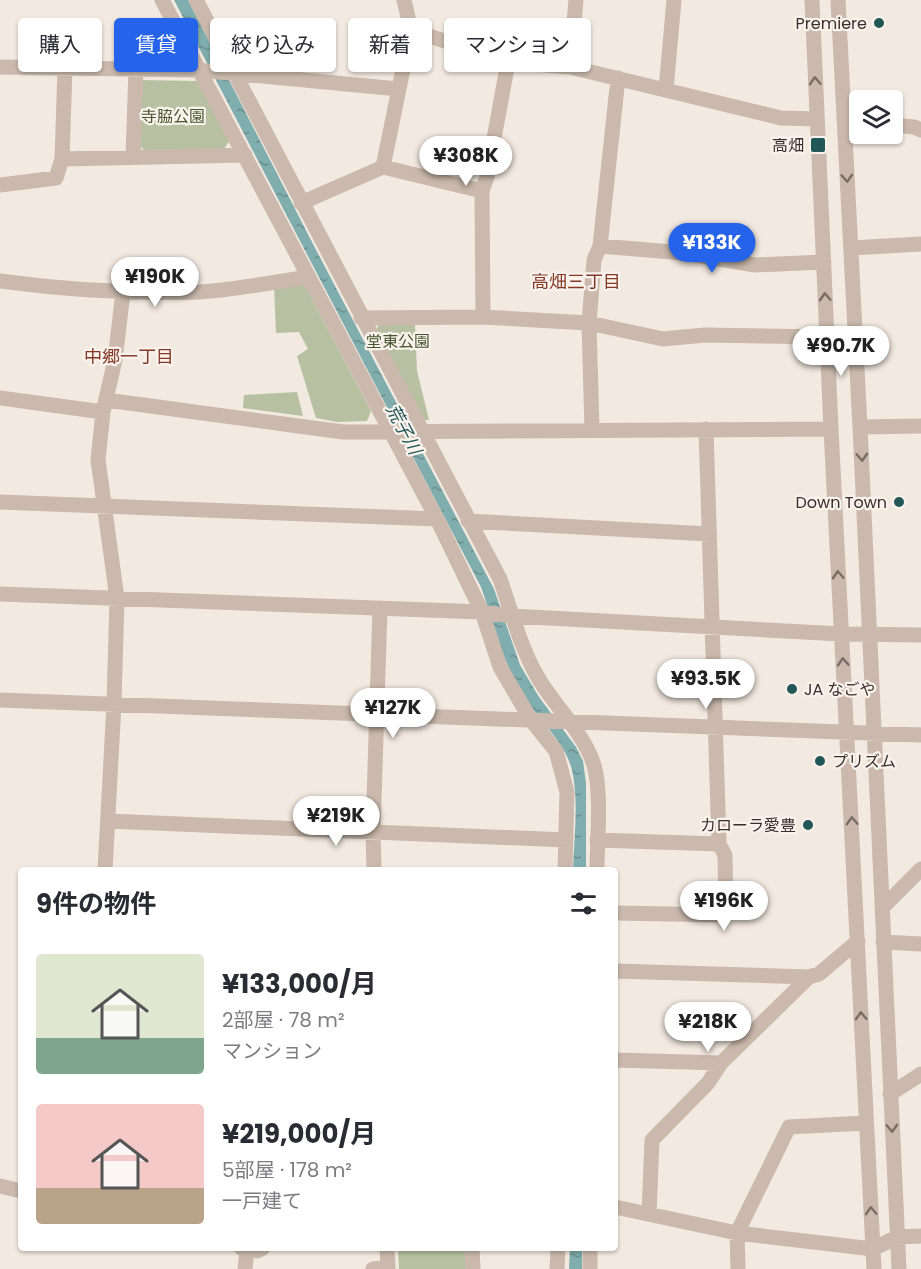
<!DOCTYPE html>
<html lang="ja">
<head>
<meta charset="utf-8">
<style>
  :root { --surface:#fff; --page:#f2f2f3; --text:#2b2b33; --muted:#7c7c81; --accent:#2563eb }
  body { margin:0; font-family:Poppins,"Noto Sans JP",sans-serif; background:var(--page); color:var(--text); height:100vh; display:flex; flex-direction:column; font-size:22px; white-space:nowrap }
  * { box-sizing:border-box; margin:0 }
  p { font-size:20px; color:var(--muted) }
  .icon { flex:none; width:33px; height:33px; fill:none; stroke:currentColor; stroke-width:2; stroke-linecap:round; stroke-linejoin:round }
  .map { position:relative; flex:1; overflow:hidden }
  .sheet { position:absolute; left:18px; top:867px; width:600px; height:384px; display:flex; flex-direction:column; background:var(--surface); border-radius:6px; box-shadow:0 2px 4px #0004 }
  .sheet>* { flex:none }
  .guide { position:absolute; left:18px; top:18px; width:600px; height:54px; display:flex; gap:12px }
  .buttons { position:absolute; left:849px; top:90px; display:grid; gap:12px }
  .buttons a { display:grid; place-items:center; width:54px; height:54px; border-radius:6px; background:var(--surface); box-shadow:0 2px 4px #0004; font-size:30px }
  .price { position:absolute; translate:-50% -51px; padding:0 14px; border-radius:21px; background:#fff; color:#222; font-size:20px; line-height:39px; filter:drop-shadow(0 2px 3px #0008) }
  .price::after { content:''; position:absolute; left:50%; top:36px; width:18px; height:14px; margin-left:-9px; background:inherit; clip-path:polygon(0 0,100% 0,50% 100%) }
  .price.on { background:var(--accent); color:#fff }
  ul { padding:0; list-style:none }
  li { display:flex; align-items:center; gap:18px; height:150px; padding:0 18px }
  li span { display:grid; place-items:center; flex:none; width:168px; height:120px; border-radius:6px; color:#555 }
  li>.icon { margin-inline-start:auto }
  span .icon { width:72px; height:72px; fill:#fffc; stroke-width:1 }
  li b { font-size:26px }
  h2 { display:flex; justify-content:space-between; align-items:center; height:72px; padding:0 18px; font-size:26px }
  .chip { padding:0 21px; border-radius:6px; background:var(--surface); box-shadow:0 2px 4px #0004; font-size:21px; line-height:54px }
  .chip.on { background:var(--accent); color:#fff }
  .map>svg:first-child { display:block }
  .green { fill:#b7c1a1 }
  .water { fill:url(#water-ripples) }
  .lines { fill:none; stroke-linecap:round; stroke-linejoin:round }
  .minor { stroke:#cab9ac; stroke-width:15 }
  .oneway { stroke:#7a6d65 }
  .poi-dot { fill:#225758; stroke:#faf3ed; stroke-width:2 }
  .labels { text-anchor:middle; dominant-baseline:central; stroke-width:4.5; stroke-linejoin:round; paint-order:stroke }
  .poi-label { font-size:16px; fill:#392f2b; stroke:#faf3ed; text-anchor:end }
  .park-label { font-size:16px; fill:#495630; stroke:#faf3ed }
  .neighbourhood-label { font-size:18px; fill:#843a28; stroke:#faf3ed }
  .water-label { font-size:18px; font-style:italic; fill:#225758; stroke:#faf3ed }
</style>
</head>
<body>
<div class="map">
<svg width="921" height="1269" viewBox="0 0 921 1269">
  <defs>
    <pattern id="water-ripples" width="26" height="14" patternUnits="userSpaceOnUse" patternTransform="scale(1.5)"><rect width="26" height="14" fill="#80aeae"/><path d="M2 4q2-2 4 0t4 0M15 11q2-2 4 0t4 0" fill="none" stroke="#6a8e8e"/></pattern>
  </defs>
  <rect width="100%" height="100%" fill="#f2e9e0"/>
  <path class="green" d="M140,80l59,1 31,59 -6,9 -80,1 -6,-6z
    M303,282l68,129 -4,10 -29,1 -22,-4 -19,-62 11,-7 -9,-17 -23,1 -2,-47z
    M379,324l36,1 2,46 12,49h-6l-48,-86z
    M297,392l6,24 -60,-8 1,-13z
    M398,1248h67l1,21h-67z"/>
  <path class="water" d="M174,0h14l126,246 180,343 26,76 19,32 37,50 7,14 3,22v87h-13c1,-32 6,-69 -1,-100 -7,-29 -35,-51 -50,-76 -20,-33 -28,-71 -41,-107z
    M570,1248h12v21h-13z"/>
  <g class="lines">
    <path class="minor" d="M162,0l275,519 45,93 18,55 31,53 25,31 11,41 -2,78
      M196,0l304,579c12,34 21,71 40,102 17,27 44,53 54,84 8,29 3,75 3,105
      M812,0l19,429 43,840
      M838,0l22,427 39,842
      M411,30l97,32 62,5 211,51 36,1
      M0,67l198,3 201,19
      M570,67l6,-67
      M666,90l8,-90
      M844,120l16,1
      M892,125l22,2 7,3
      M133,157l3,-88
      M62,159l3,-91
      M383,167l28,-137 -7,-30
      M0,185l56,-7 6,-19 183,-4
      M301,203l82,-36 99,24
      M600,246l84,7 71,12 69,-3
      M851,248l70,-4
      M0,281c66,9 132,13 199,11 36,-2 74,-10 110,-15
      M483,317l-1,-126 5,-14 21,-115
      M361,318l122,-1 106,6 74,16 42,-4 123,2
      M0,398l103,14
      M106,400l237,32 488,-3
      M860,427l61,-1
      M592,430l-3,-107 5,-63 6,-14 18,-168
      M0,502l437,17
      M468,521l241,13
      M0,594l482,18 30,4 329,18 80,1
      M0,700l921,35
      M108,821l458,19
      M597,840l122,4 -13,-415
      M105,870l9,-166 3,-106 -19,-138 5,-48 12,-52 8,-68
      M374,870l-1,-38 7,-224
      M882,908l39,-39
      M615,913l111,2 -1,-60 -6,-11
      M883,942l38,2
      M615,971l194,6
      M615,1060l106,3
      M890,1094l31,-20
      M0,1186l21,5
      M615,1207l122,26 136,16 24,-12 24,-1
      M649,1214l3,-74 56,-57 13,-20 88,-86 10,-3 39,-33
      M241,1248l16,3 6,-3
      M387,1248l1,21
      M472,1248l1,21
      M245,1269l2,-19
      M373,1269l15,-2
      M557,1269l1,-21
      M590,1269v-21
      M738,1269l-1,-36 52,-106 76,-4"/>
  </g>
  <defs><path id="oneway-chevron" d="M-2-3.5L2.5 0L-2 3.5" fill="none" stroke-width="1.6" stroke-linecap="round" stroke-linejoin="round" transform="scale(1.5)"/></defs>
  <g class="oneway">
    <use href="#oneway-chevron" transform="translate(815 81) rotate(-93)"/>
    <use href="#oneway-chevron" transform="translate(847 178) rotate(87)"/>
    <use href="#oneway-chevron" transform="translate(825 297) rotate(-93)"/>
    <use href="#oneway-chevron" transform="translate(862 457) rotate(87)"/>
    <use href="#oneway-chevron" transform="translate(838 575) rotate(-93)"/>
    <use href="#oneway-chevron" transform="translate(843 662) rotate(-94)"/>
    <use href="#oneway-chevron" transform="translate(852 821) rotate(-93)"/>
    <use href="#oneway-chevron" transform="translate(861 1016) rotate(-92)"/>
    <use href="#oneway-chevron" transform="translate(892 1128) rotate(87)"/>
    <use href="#oneway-chevron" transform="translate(871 1211) rotate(-93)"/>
  </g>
  <g class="poi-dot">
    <circle cx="879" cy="23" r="6"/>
    <rect x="810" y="137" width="16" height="16" rx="3"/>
    <circle cx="899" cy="502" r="6"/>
    <circle cx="792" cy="689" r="6"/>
    <circle cx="820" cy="761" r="6"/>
    <circle cx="808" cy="825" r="6"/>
  </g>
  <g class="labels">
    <g class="poi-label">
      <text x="867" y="23">Premiere</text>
      <text x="804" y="145">高畑</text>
      <text x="887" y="502">Down Town</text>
      <text x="804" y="689" text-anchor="start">JA なごや</text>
      <text x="832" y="761" text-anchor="start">プリズム</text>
      <text x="796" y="825">カローラ愛豊</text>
    </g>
    <g class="park-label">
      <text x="173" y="116">寺脇公園</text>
      <text x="398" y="341">堂東公園</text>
    </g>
    <g class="neighbourhood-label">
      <text x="576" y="281">高畑三丁目</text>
      <text x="129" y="356">中郷一丁目</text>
    </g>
    <g class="water-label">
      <text transform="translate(404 429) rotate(62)">荒子川</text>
    </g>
  </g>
</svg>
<div class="buttons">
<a><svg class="icon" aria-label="layers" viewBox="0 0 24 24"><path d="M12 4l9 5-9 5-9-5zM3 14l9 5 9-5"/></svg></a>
</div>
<b class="price" style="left:466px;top:187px">¥308K</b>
<b class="price on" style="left:712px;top:274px">¥133K</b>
<b class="price" style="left:155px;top:308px">¥190K</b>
<b class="price" style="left:841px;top:377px">¥90.7K</b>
<b class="price" style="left:706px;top:710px">¥93.5K</b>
<b class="price" style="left:393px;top:739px">¥127K</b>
<b class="price" style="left:336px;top:847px">¥219K</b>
<b class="price" style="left:724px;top:932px">¥196K</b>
<b class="price" style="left:708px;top:1053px">¥218K</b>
<div class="guide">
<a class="chip">購入</a>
<a class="chip on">賃貸</a>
<a class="chip">絞り込み</a>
<a class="chip">新着</a>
<a class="chip">マンション</a>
</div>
<section class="sheet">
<h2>9件の物件<svg class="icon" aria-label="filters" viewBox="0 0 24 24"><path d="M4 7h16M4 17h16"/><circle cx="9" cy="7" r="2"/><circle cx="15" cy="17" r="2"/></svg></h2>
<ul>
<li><span style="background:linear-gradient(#dfe7d0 70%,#7fa58c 0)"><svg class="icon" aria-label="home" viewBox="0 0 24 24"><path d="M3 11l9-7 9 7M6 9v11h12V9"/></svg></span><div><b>¥133,000/月</b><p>2部屋 · 78 m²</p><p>マンション</p></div></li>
<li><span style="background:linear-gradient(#f6c9c9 70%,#b9a48a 0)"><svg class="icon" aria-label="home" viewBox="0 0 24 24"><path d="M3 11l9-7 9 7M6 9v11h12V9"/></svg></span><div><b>¥219,000/月</b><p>5部屋 · 178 m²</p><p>一戸建て</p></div></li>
</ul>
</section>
</div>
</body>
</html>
